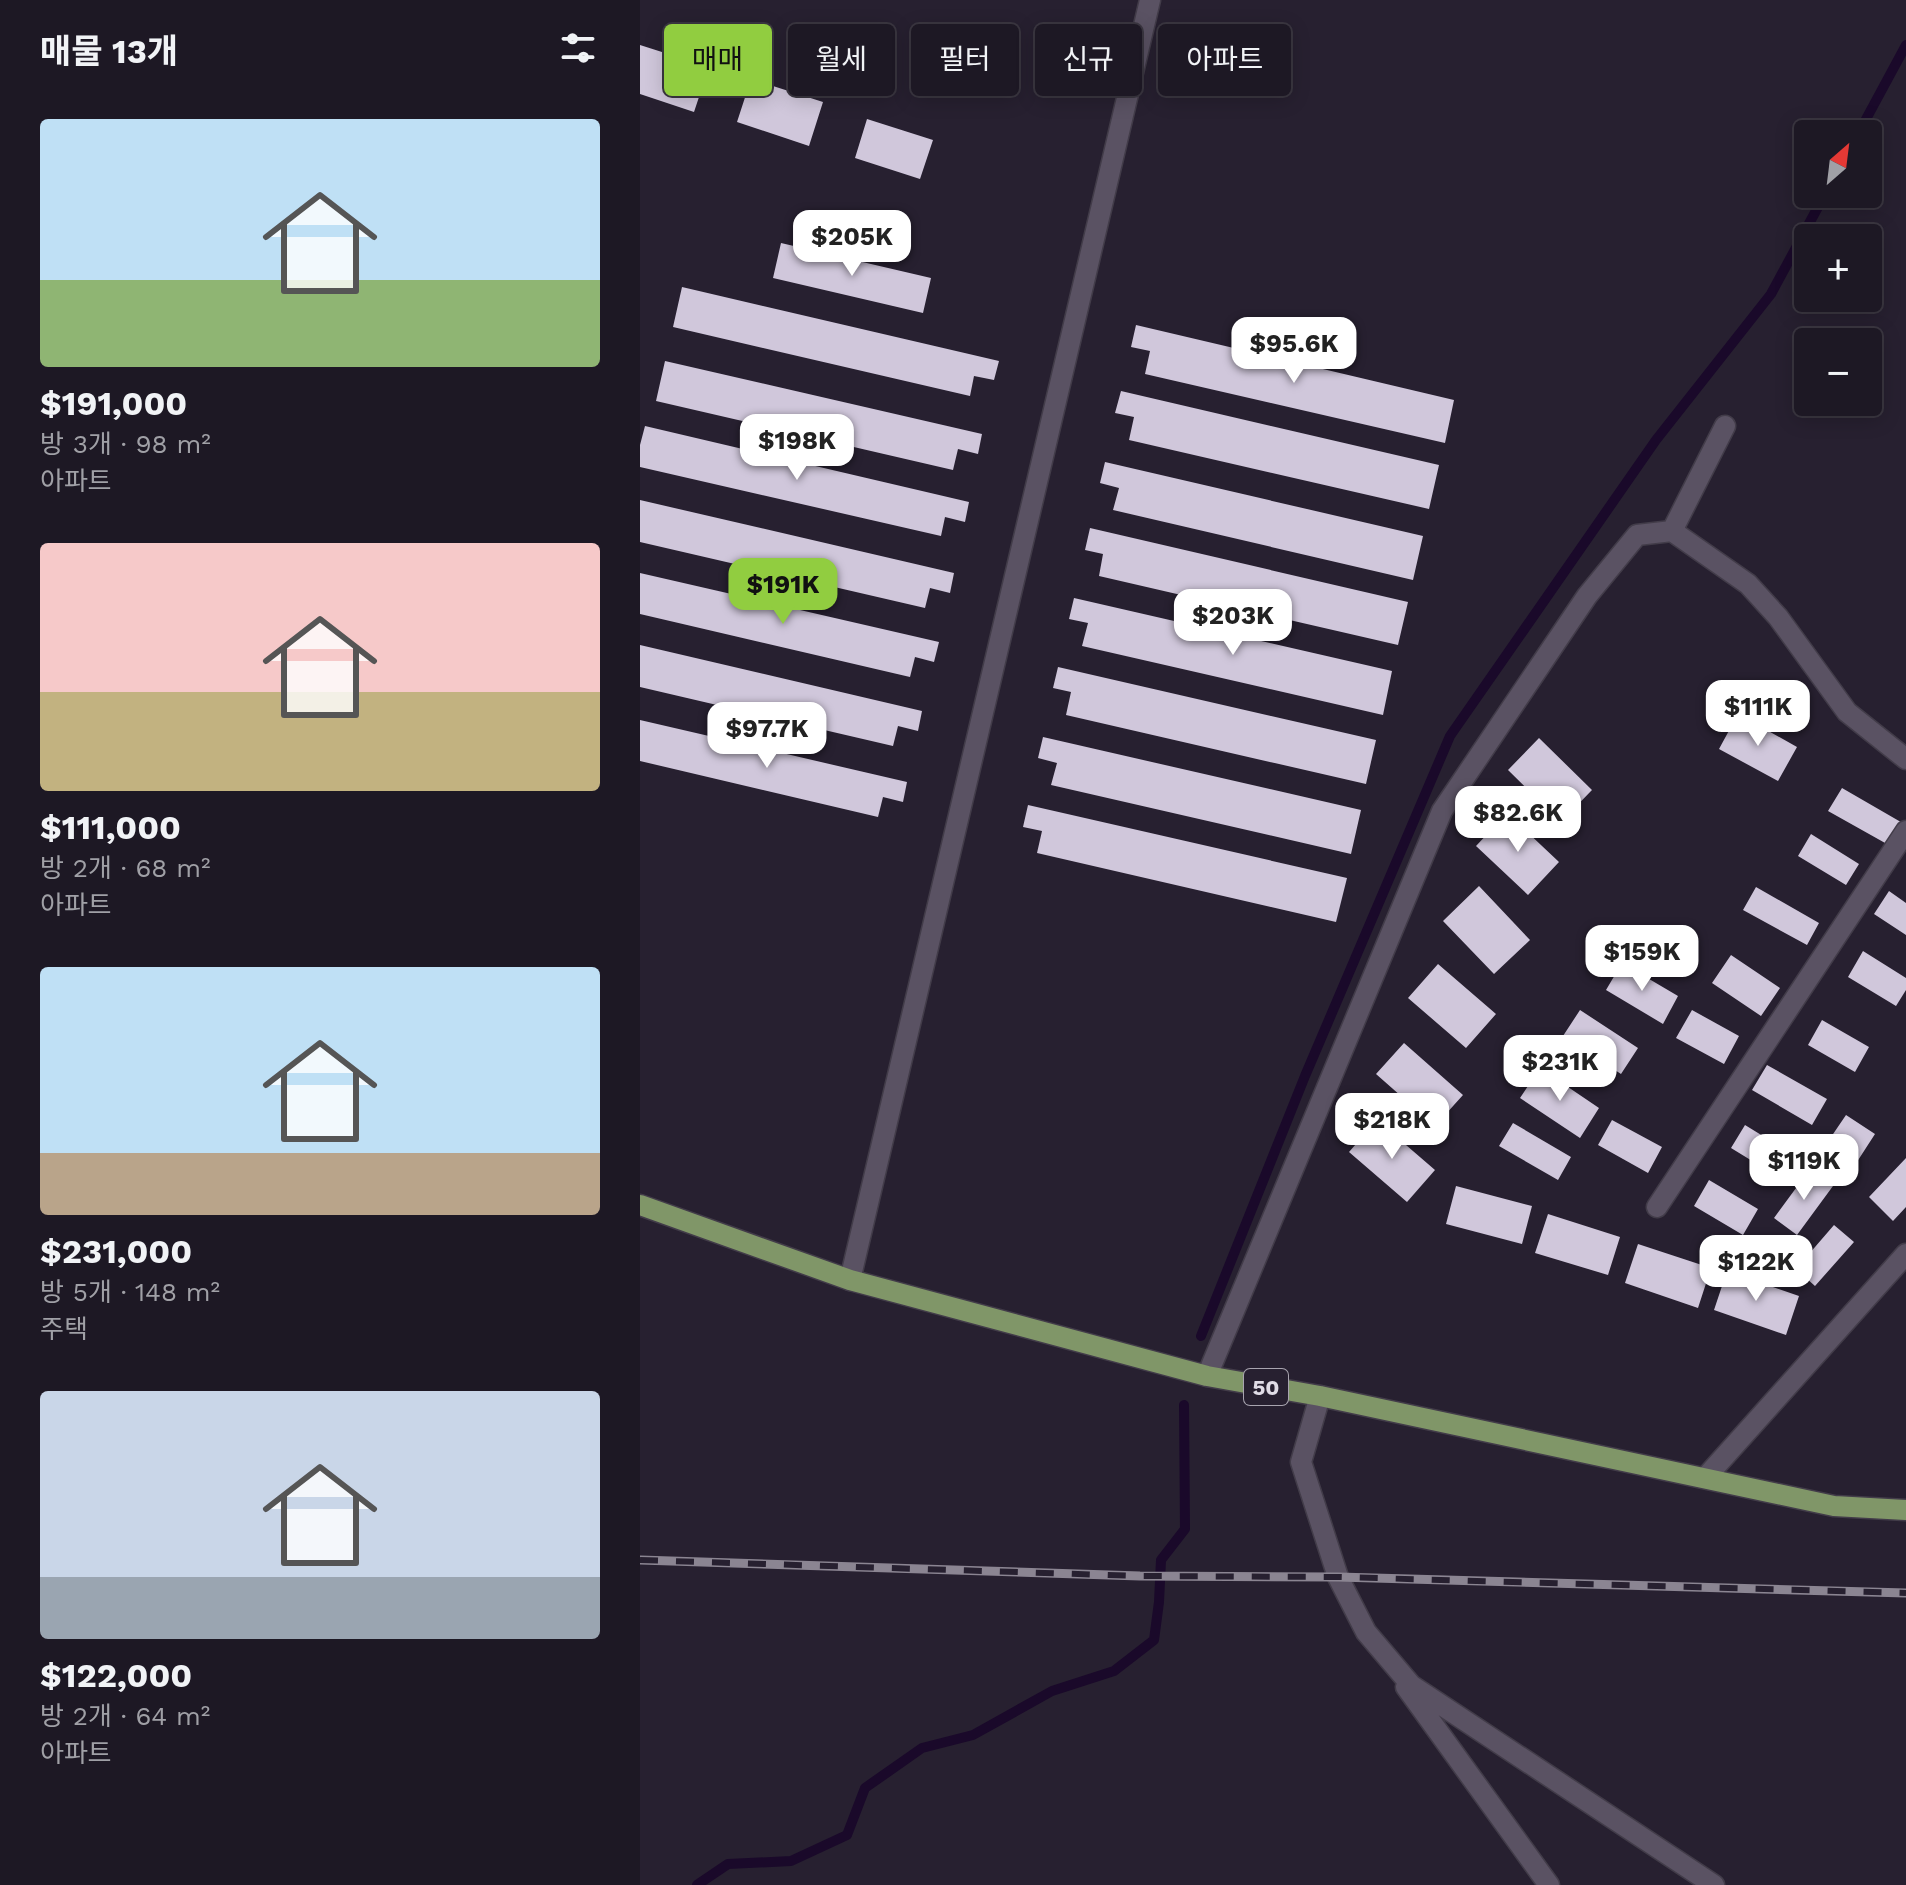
<!DOCTYPE html>
<html lang="ko">
<head>
<meta charset="utf-8">
<style>
  :root { --surface:#1d1824; --page:#2a2531; --text:#f1f3f6; --muted:#a0a0a6; --line:#3b3741; --accent:#91cd40 }
  body { margin:0; font-family:"Work Sans","Noto Sans KR",sans-serif; background:var(--page); color:var(--text); height:100vh; display:flex; flex-direction:column; font-size:30px; white-space:nowrap }
  * { box-sizing:border-box; margin:0 }
  p { font-size:26px; color:var(--muted) }
  .icon { flex:none; width:44px; height:44px; fill:none; stroke:currentColor; stroke-width:2; stroke-linecap:round; stroke-linejoin:round }
  .map { position:relative; flex:1; overflow:hidden }
  .drawer { display:flex; flex-direction:column; background:var(--surface); width:640px }
  .drawer>* { flex:none }
  .banner { position:absolute; left:24px; top:24px; width:760px; height:72px; display:flex; gap:16px }
  .needle { width:52px; rotate:28deg }
  .fabs { position:absolute; left:1154px; top:120px; display:grid; gap:16px }
  .fabs a { display:grid; place-items:center; width:88px; height:88px; border-radius:8px; background:var(--surface); box-shadow:0 4px 20px #0003,0 0 0 2px var(--line); font-size:40px }
  .price { position:absolute; translate:-50% -68px; padding:0 18px; border-radius:16px; background:#fff; color:#222; font-size:26px; line-height:52px; filter:drop-shadow(0 2px 4px #0008) }
  .price::after { content:''; position:absolute; left:50%; top:48px; width:24px; height:18px; margin-left:-12px; background:inherit; clip-path:polygon(0 0,100% 0,50% 100%) }
  .price.selected { background:var(--accent); color:#111 }
  ul { padding:0; list-style:none }
  li { display:grid; align-content:center; gap:16px; height:424px; padding:0 40px }
  li span { display:grid; place-items:center; height:248px; border-radius:8px; color:#555 }
  li>.icon { margin-inline-start:auto }
  span .icon { width:144px; height:144px; fill:#fffc; stroke-width:1 }
  li b { font-size:34px }
  h2 { display:flex; justify-content:space-between; align-items:center; height:96px; padding:0 40px; font-size:34px }
  .chip { padding:0 28px; border-radius:8px; background:var(--surface); box-shadow:0 4px 20px #0003,0 0 0 2px var(--line); font-size:28px; line-height:72px }
  .chip.selected { background:var(--accent); color:#111 }
  main { display:flex; flex:1; min-height:0 }
  .map>svg:first-child { display:block }
  .lines { fill:none; stroke-linecap:round; stroke-linejoin:round }
  .stream { stroke:#1a092a; stroke-width:10 }
  .building { fill:#d0c7db }
  .minor-casing { stroke:#423c49; stroke-width:23 }
  .major-casing { stroke:#423c49; stroke-width:23 }
  .minor { stroke:#5a5263; stroke-width:20 }
  .major { stroke:#809668; stroke-width:20 }
  .rail-casing { stroke:#8b8592; stroke-width:9 }
  .rail { stroke:#272030; stroke-width:6; stroke-dasharray:18; stroke-linecap:butt }
  .labels { text-anchor:middle; dominant-baseline:central; stroke-width:8; stroke-linejoin:round; paint-order:stroke }
  .shield { fill:#272030; stroke:#a8a4af; stroke-width:2 }
  .shield-label { font-size:22px; font-weight:bold; fill:#e0dce6 }
</style>
</head>
<body>
<main>
<section class="drawer">
<h2>매물 13개<svg class="icon" aria-label="filters" viewBox="0 0 24 24"><path d="M4 7h16M4 17h16"/><circle cx="9" cy="7" r="2"/><circle cx="15" cy="17" r="2"/></svg></h2>
<ul>
<li><span style="background:linear-gradient(#bfe0f5 65%,#8fb573 0)"><svg class="icon" aria-label="home" viewBox="0 0 24 24"><path d="M3 11l9-7 9 7M6 9v11h12V9"/></svg></span><div><b>$191,000</b><p>방 3개 · 98 m²</p><p>아파트</p></div></li>
<li><span style="background:linear-gradient(#f6c9c9 60%,#c2b280 0)"><svg class="icon" aria-label="home" viewBox="0 0 24 24"><path d="M3 11l9-7 9 7M6 9v11h12V9"/></svg></span><div><b>$111,000</b><p>방 2개 · 68 m²</p><p>아파트</p></div></li>
<li><span style="background:linear-gradient(#bfe0f5 75%,#b9a48a 0)"><svg class="icon" aria-label="home" viewBox="0 0 24 24"><path d="M3 11l9-7 9 7M6 9v11h12V9"/></svg></span><div><b>$231,000</b><p>방 5개 · 148 m²</p><p>주택</p></div></li>
<li><span style="background:linear-gradient(#c9d6e8 75%,#9aa5b1 0)"><svg class="icon" aria-label="home" viewBox="0 0 24 24"><path d="M3 11l9-7 9 7M6 9v11h12V9"/></svg></span><div><b>$122,000</b><p>방 2개 · 64 m²</p><p>아파트</p></div></li>
</ul>
</section>
<div class="map">
<svg width="1266" height="1885" viewBox="0 0 1266 1885">
  <rect width="100%" height="100%" fill="#272030"/>
  <g class="lines">
    <path class="stream" d="M1218,134l48,-89
      M561,1336l104,-260 145,-340 206,-296 115,-146 54,-100
      M57,1885l31,-21 63,-3 56,-26 18,-47 57,-40 51,-13 79,-44 62,-20 40,-31 5,-38 2,-42 24,-31 -1,-124"/>
  </g>
  <path class="building" d="M0,45l69,22 -15,45 -54,-18z
    M111,79l72,23 -14,44 -72,-24z
    M227,119l66,21 -13,39 -65,-21z
    M141,243l150,35 -8,35 -150,-35z
    M42,287l317,74 -5,19 -20,-4 -4,20 -297,-69z
    M496,325l318,75 -9,43 -300,-69 5,-23 -19,-4z
    M25,361l317,73 -4,20 -20,-5 -5,21 -297,-69z
    M481,391l318,74 -10,44 -300,-69 5,-23 -19,-4z
    M5,426l324,76 -4,20 -20,-5 -4,19 -301,-69v-22z
    M465,462l318,74 -10,44 -300,-70 6,-22 -19,-5z
    M0,500l314,73 -4,20 -20,-5 -5,20 -285,-66z
    M450,528l318,74 -10,43 -299,-69 4,-22 -18,-4z
    M0,573l299,69 -5,20 -19,-5 -5,20 -270,-63z
    M434,598l318,73 -9,44 -301,-69 6,-23 -19,-4z
    M0,645l282,66 -4,20 -20,-5 -5,20 -253,-59z
    M418,667l318,73 -10,44 -300,-69 5,-23 -18,-4z
    M1098,714l59,33 -19,34 -59,-32z
    M0,720l267,62 -4,20 -20,-5 -5,20 -238,-56z
    M403,737l318,73 -10,44 -300,-69 6,-22 -19,-5z
    M899,738l53,52 -31,32 -53,-52z
    M1202,788l64,37 -12,23 -66,-37z
    M388,805l319,73 -11,44 -299,-69 5,-22 -19,-4z
    M867,813l52,49 -31,33 -52,-49z
    M1171,834l48,30 -13,21 -48,-29z
    M839,886l51,54 -36,34 -51,-53z
    M1116,887l63,36 -12,22 -64,-35z
    M1249,891l17,12v32l-32,-21z
    M1223,951l43,27v12l-10,16 -48,-29z
    M1091,955l49,33 -19,28 -49,-33z
    M982,963l56,33 -15,28 -57,-34z
    M798,964l58,50 -30,34 -58,-50z
    M940,1010l58,38 -17,26 -58,-38z
    M1052,1010l47,26 -15,28 -48,-26z
    M1182,1020l47,27 -14,25 -47,-27z
    M764,1043l59,52 -28,31 -59,-52z
    M1127,1065l60,34 -15,26 -60,-35z
    M900,1068l59,40 -19,30 -60,-40z
    M1206,1115l29,19 -33,51 -30,-20z
    M737,1120l58,50 -28,32 -58,-50z
    M972,1120l50,27 -14,26 -50,-28z
    M873,1123l58,34 -13,23 -59,-34z
    M1105,1125l49,30 -14,23 -49,-30z
    M1266,1158v49l-13,14 -24,-24z
    M1170,1169l23,17 -36,49 -23,-17z
    M1069,1180l49,29 -15,26 -49,-29z
    M816,1186l76,20 -10,38 -76,-20z
    M908,1214l72,23 -12,38 -73,-22z
    M1194,1225l20,17 -39,44 -19,-17z
    M998,1244l73,24 -13,40 -73,-25z
    M1087,1271l72,25 -13,39 -72,-25z"/>
  <g class="lines">
    <g class="minor-casing">
      <path id="minor" d="M1032,531l76,53 30,33 69,95 59,47
        M1017,1207l249,-376
        M210,1280l300,-1280
        M567,1376l235,-565 145,-215 50,-61 35,-4 53,-105
        M680,1396l-19,66 37,115 28,55 45,53 303,200
        M1066,1477l200,-223
        M766,1687l143,198"/>
    </g>
    <g class="major-casing">
      <path id="major" d="M0,1205l210,75 357,96 113,20 514,110 72,4"/>
    </g>
    <use href="#minor" class="minor"/>
    <use href="#major" class="major"/>
    <g class="rail-casing">
      <path id="rail" d="M0,1560l500,16 198,1 568,16"/>
    </g>
    <use href="#rail" class="rail"/>
  </g>
  <g class="labels">
    <rect class="shield" x="604" y="1369" width="44" height="36" rx="6"/>
    <g class="shield-label">
      <text x="626" y="1387">50</text>
    </g>
  </g>
</svg>
<div class="fabs">
<a><svg class="needle" viewBox="-14 -14 28 28"><path d="M0-13l5 13h-10z" fill="#e53935"/><path d="M0 13l5-13h-10z" fill="#a0a0a6"/></svg></a>
<a>+</a>
<a>−</a>
</div>
<b class="price" style="left:212px;top:278px">$205K</b>
<b class="price" style="left:654px;top:385px">$95.6K</b>
<b class="price" style="left:157px;top:482px">$198K</b>
<b class="price selected" style="left:143px;top:626px">$191K</b>
<b class="price" style="left:593px;top:657px">$203K</b>
<b class="price" style="left:1118px;top:748px">$111K</b>
<b class="price" style="left:127px;top:770px">$97.7K</b>
<b class="price" style="left:878px;top:854px">$82.6K</b>
<b class="price" style="left:1002px;top:993px">$159K</b>
<b class="price" style="left:920px;top:1103px">$231K</b>
<b class="price" style="left:752px;top:1161px">$218K</b>
<b class="price" style="left:1164px;top:1202px">$119K</b>
<b class="price" style="left:1116px;top:1303px">$122K</b>
<div class="banner">
<a class="chip selected">매매</a>
<a class="chip">월세</a>
<a class="chip">필터</a>
<a class="chip">신규</a>
<a class="chip">아파트</a>
</div>
</div>
</main>
</body>
</html>
